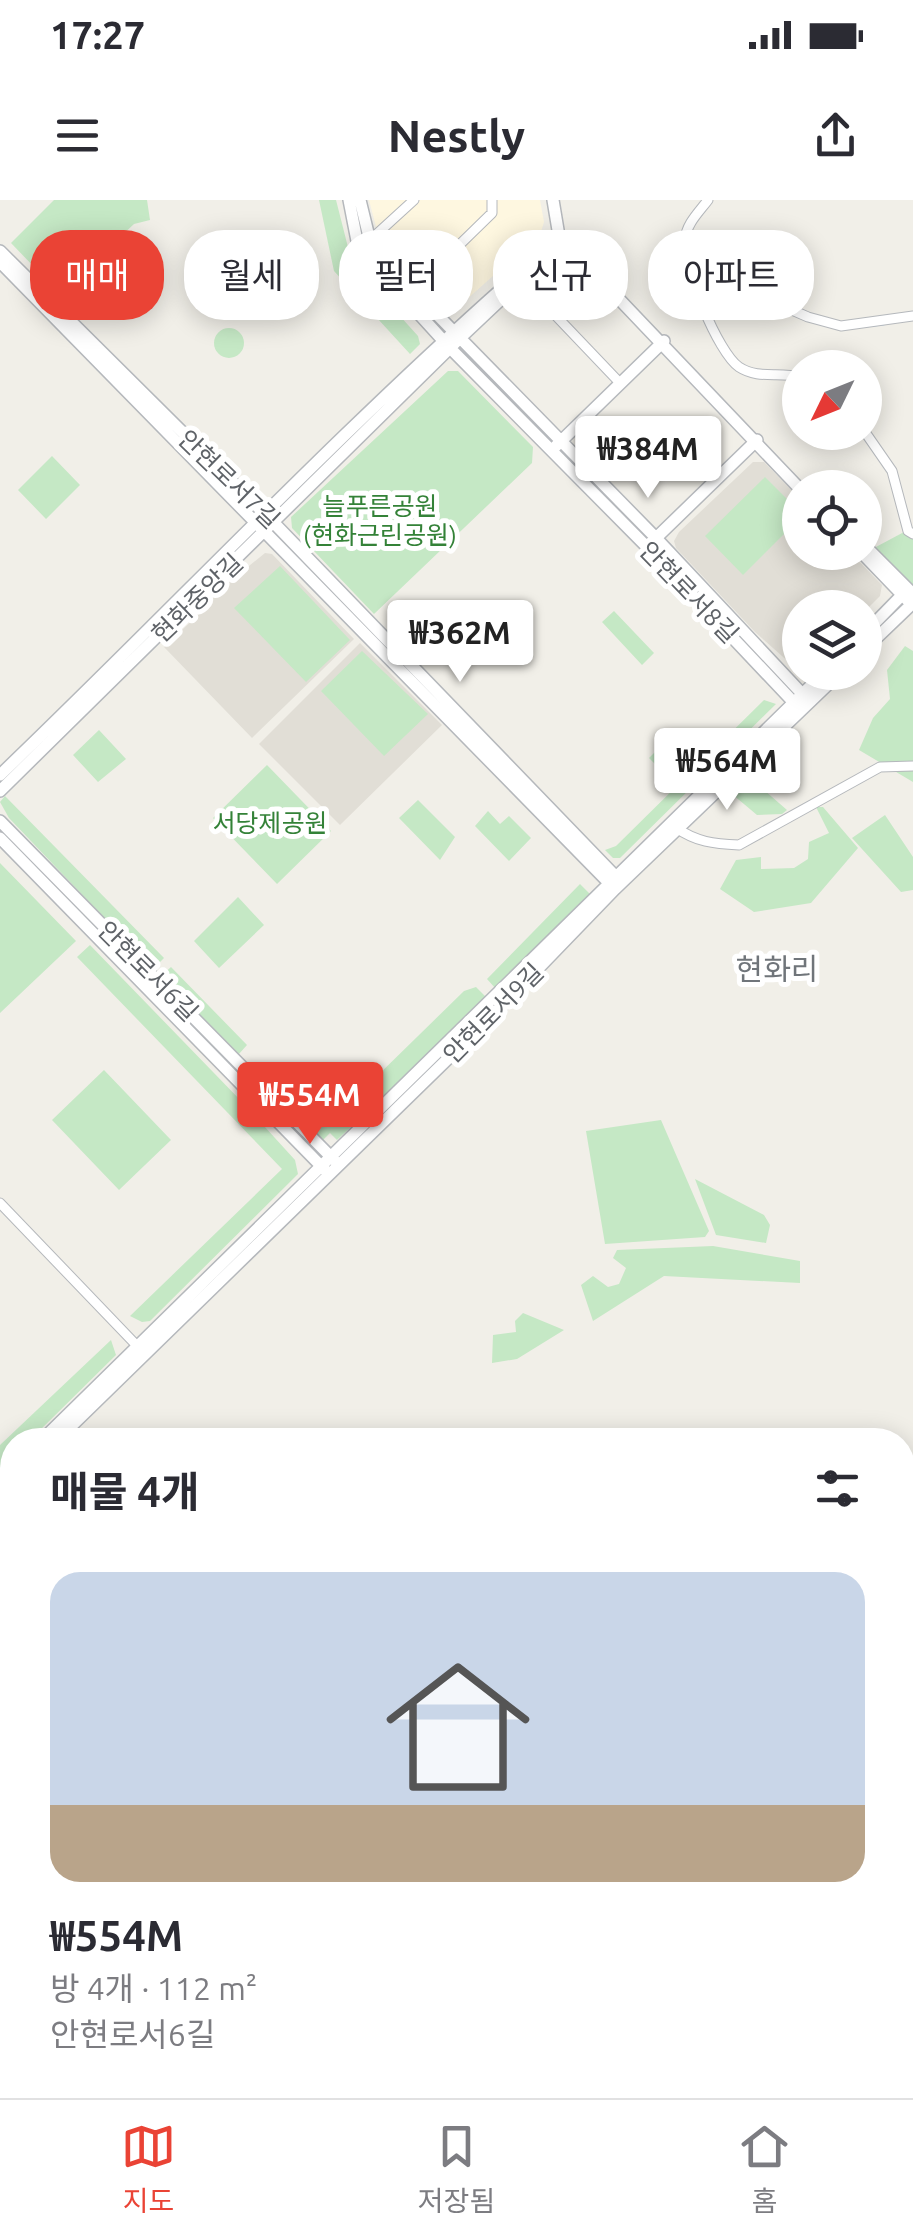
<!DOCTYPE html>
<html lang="ko">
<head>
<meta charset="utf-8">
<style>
  :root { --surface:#fff; --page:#f7f7f7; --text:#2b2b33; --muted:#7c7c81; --line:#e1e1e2; --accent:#ea4335 }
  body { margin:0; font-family:Ubuntu,"Noto Sans KR",sans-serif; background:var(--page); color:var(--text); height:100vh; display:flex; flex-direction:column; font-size:38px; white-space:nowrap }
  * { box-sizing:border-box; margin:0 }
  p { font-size:32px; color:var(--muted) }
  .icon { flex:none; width:55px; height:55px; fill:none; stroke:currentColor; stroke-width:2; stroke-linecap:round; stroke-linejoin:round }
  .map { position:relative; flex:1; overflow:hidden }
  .panel { position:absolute; left:0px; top:1228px; width:915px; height:672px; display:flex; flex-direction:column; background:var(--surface); border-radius:40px 40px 0 0; box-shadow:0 5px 25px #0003 }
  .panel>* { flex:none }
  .hud { position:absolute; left:30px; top:30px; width:855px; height:90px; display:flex; gap:20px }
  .needle { width:65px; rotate:227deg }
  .tools { position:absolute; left:782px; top:150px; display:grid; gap:20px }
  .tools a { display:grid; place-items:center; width:100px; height:100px; border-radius:50%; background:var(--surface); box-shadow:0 5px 25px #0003; font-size:50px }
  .price { position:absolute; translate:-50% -85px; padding:0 22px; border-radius:10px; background:#fff; color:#222; font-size:32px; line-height:65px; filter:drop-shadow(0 2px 5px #0008) }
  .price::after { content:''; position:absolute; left:50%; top:60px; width:30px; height:22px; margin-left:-15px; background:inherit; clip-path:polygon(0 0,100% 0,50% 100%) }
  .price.active { background:var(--accent); color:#fff }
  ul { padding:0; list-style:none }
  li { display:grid; align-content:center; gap:20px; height:530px; padding:0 50px }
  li+li { border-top:2px solid var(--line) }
  li span { display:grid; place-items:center; height:310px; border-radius:30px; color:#555 }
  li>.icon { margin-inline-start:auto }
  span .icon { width:180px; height:180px; fill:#fffc; stroke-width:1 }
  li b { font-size:42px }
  h2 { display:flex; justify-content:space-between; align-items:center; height:120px; padding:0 50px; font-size:42px }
  .chip { padding:0 35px; border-radius:40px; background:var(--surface); box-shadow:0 5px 25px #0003; font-size:35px; line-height:90px }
  .chip.active { background:var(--accent); color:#fff }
  .status { display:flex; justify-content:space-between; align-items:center; height:70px; padding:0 50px; background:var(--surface); direction:ltr }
  .status svg { height:28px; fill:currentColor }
  header { display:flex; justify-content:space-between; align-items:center; height:130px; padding:0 50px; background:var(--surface); font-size:45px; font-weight:700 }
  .menu { display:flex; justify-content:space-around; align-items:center; height:140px; border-top:2px solid var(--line); background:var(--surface); font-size:28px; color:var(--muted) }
  .menu a { display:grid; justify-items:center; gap:5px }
  .menu .active { color:var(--accent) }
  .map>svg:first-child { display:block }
  .commercial { fill:#fef7e0 }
  .education { fill:#e1ded6 }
  .green { fill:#c5e8c5 }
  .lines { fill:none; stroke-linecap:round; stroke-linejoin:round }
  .stream { stroke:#aadaff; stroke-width:2.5 }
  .pedestrian-casing { stroke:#b5b8bc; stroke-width:9 }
  .minor-casing { stroke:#b5b8bc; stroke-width:11 }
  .tertiary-casing { stroke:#b5b8bc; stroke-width:14 }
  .primary-casing { stroke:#f2c960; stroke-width:16 }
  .pedestrian { stroke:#fff; stroke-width:6 }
  .minor { stroke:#fff; stroke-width:9 }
  .tertiary { stroke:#fff; stroke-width:11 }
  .primary { stroke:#fff2af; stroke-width:14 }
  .labels { text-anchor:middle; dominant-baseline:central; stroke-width:10; stroke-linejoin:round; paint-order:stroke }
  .street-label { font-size:25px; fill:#5f6368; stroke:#fff }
  .park-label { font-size:25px; fill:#348238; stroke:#fff }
  .quarter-label { font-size:30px; fill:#70757a; stroke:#fff }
</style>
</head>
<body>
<div class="status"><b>17:27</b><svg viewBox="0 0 49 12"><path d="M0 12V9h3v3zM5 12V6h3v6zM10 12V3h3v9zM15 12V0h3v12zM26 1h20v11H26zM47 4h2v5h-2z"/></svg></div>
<header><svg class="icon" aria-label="menu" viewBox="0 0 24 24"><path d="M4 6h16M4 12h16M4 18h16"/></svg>Nestly<svg class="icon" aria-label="share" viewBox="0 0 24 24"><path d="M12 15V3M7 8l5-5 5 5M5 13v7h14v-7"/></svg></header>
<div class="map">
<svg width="913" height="1898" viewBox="0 0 913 1898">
  <rect width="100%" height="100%" fill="#f1efe8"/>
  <path class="commercial" d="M369,0h171l4,22 -3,10 -19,18 -66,59 -10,3 -66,-70z
    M0,1708l12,31v49l-12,3z"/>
  <path class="education" d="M753,262h11l36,37v53l51,1 31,32 -2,11 -15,15v-3h-65v64l-45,-40 -79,-84 -2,-7 5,-9z
    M265,353l7,1 82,85 -102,99 -88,-91 39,-37 9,-14z
    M360,443l82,82 -102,100 -81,-81z
    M913,1713v72l-10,-11 -1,-50z"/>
  <path class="green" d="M54,0h93l3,20 -16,4 -74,70 -49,-51z
    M319,0h17l16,63 66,73 2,8 -10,10 -76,-83z
    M272,68l15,15 -25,24 -10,-11 2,-11z
    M214 143a15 15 0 1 1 30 0a15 15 0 1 1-30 0Z
    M448,171h10l75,76 -1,16 -158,151 -82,-86 -1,-11z
    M52,256l28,29 -34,34 -28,-29z
    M765,277l35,35v6l-57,57 -38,-39z
    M904,332l9,5v49l-39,-38z
    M280,366l70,74 -44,42 -72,-74z
    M614,411l40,42 -12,12 -40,-43z
    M905,446l8,5v131l-54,-32 14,-32 17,-19 -3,-29z
    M362,451l66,63 -44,42 -63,-65z
    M764,500l12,4 -156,154h-7l-8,-8 11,-4z
    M99,530l27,29 -28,23 -25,-27z
    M676,531l23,24 -27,26 -23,-23z
    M267,565l64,66 -54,53 -64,-66z
    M749,577l38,33 -5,4 -25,1 -25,-21z
    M5,596l159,162 -11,11 -144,-151 -9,-16z
    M418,600l37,37 -15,23 -41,-42z
    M816,607h7l35,41 -47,55 -57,9 -34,-23 16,-29 25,-3v12l33,-1 14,-9 1,-17 20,-9z
    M488,611l12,13 9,-8 22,22 -22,23 -34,-35z
    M885,615l28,42v33l-12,2 -49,-54z
    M0,663l76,78 -76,72z
    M580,684l12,12 -96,93 -9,-10z
    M238,697l26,28 -45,43 -25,-27z
    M90,745l154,159 51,56 3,14 -148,147 -8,1 -12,-6 152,-147 -205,-212z
    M171,767l76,78 -9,10 -78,-78z
    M476,787l11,11 -150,142 -7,-7 -8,8 -34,-35 9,-8 28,29 139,-136z
    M104,870l67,70 -52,50 -67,-70z
    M661,920l48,111 -4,6 -100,7 -19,-113z
    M695,979l69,36 6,10 -4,18 -50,-8z
    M713,1046l87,15v22l-136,-7 -71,45 -12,-36 12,-9 15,11 11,-3 7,-16 -13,-10 4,-8z
    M523,1113l41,17 -47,29 -25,4 1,-28 23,-3 -1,-11z
    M111,1140l5,15 -86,85h-18v17l-12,13v-25z"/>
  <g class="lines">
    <path class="stream" d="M843,129l41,-5
      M902,1333l11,-12"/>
    <g class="pedestrian-casing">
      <path id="pedestrian" d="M902,1828l11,-10
        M831,1898l11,-10"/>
    </g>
    <g class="minor-casing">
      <path id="minor" d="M708,0c-9,12 -22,24 -23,40 -2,27 33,113 54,127 20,13 40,4 61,10
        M368,42l46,-42
        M517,75l103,108
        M696,92l19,-5 26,1 67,29 33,9 72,-10
        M410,93l82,-80v-13
        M865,232l27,39 16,60 5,3
        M675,627c21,15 39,17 64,18l141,-78 33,-1
        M0,1003l142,148
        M627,1898l15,-10"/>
    </g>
    <g class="tertiary-casing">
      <path id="tertiary" d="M349,0l8,41 12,18 81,89 196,198 153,162
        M360,0l10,41 43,49 243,248 151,161
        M553,0l6,36 241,253
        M0,51l274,272 347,359
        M0,62l613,625
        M556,246l108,-105
        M656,338l101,-98
        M865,346l48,48
        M861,352l51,53
        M865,433l40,-41
        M865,449l48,-46
        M0,575c170,-163 331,-335 507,-491
        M0,591l459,-452 108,-102
        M0,621l335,340
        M0,638l326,333
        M42,1240l783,-768
        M57,1240l445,-434 113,-117 226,-217
        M0,1281l12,-12
        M0,1298l12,-13
        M902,1680l11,-10
        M902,1694l11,-10
        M678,1898l11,-10
        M691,1898l11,-10"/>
    </g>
    <g class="primary-casing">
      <path id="primary" d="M0,1840l12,36
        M0,1874l9,24
        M17,1888l3,10"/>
    </g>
    <use href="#pedestrian" class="pedestrian"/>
    <use href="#minor" class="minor"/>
    <use href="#tertiary" class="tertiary"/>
    <use href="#primary" class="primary"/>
  </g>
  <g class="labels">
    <g class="street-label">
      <text transform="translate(229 279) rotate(44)">안현로서7길</text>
      <text transform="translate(689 392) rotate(46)">안현로서8길</text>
      <text transform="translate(197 398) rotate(-44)">현화중앙길</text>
      <text transform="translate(148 771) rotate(45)">안현로서6길</text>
      <text transform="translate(493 813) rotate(-45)">안현로서9길</text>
    </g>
    <g class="park-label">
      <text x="380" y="306">늘푸른공원<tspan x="380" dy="29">(현화근린공원)</tspan></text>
      <text x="270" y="623">서당제공원</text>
    </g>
    <g class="quarter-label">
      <text x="777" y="769">현화리</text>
    </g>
  </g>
</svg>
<div class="tools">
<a><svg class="needle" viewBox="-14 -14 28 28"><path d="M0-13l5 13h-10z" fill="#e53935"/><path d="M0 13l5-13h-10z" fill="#7c7c81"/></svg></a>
<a><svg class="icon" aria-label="locate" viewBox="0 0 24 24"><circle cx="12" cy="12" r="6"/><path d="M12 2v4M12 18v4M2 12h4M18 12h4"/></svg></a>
<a><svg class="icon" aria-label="layers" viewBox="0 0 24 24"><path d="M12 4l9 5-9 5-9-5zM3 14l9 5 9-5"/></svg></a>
</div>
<b class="price" style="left:648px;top:301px">₩384M</b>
<b class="price" style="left:460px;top:485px">₩362M</b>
<b class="price" style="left:727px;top:613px">₩564M</b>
<b class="price active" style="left:310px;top:947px">₩554M</b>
<div class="hud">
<a class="chip active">매매</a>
<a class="chip">월세</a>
<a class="chip">필터</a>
<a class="chip">신규</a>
<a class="chip">아파트</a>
</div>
<section class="panel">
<h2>매물 4개<svg class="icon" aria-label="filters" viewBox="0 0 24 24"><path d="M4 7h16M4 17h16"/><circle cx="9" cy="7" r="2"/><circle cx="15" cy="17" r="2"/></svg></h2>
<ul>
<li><span style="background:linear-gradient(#c9d6e8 75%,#b9a48a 0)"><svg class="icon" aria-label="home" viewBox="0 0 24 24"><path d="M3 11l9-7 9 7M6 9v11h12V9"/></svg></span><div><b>₩554M</b><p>방 4개 · 112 m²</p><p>안현로서6길</p></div></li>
</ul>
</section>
</div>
<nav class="menu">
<a class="active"><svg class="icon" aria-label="map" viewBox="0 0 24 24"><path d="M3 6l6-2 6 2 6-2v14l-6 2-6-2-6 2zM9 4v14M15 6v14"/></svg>지도</a>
<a><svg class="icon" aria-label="saved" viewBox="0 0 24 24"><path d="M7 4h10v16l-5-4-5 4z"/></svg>저장됨</a>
<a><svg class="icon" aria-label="home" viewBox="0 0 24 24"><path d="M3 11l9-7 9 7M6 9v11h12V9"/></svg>홈</a>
</nav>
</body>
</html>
